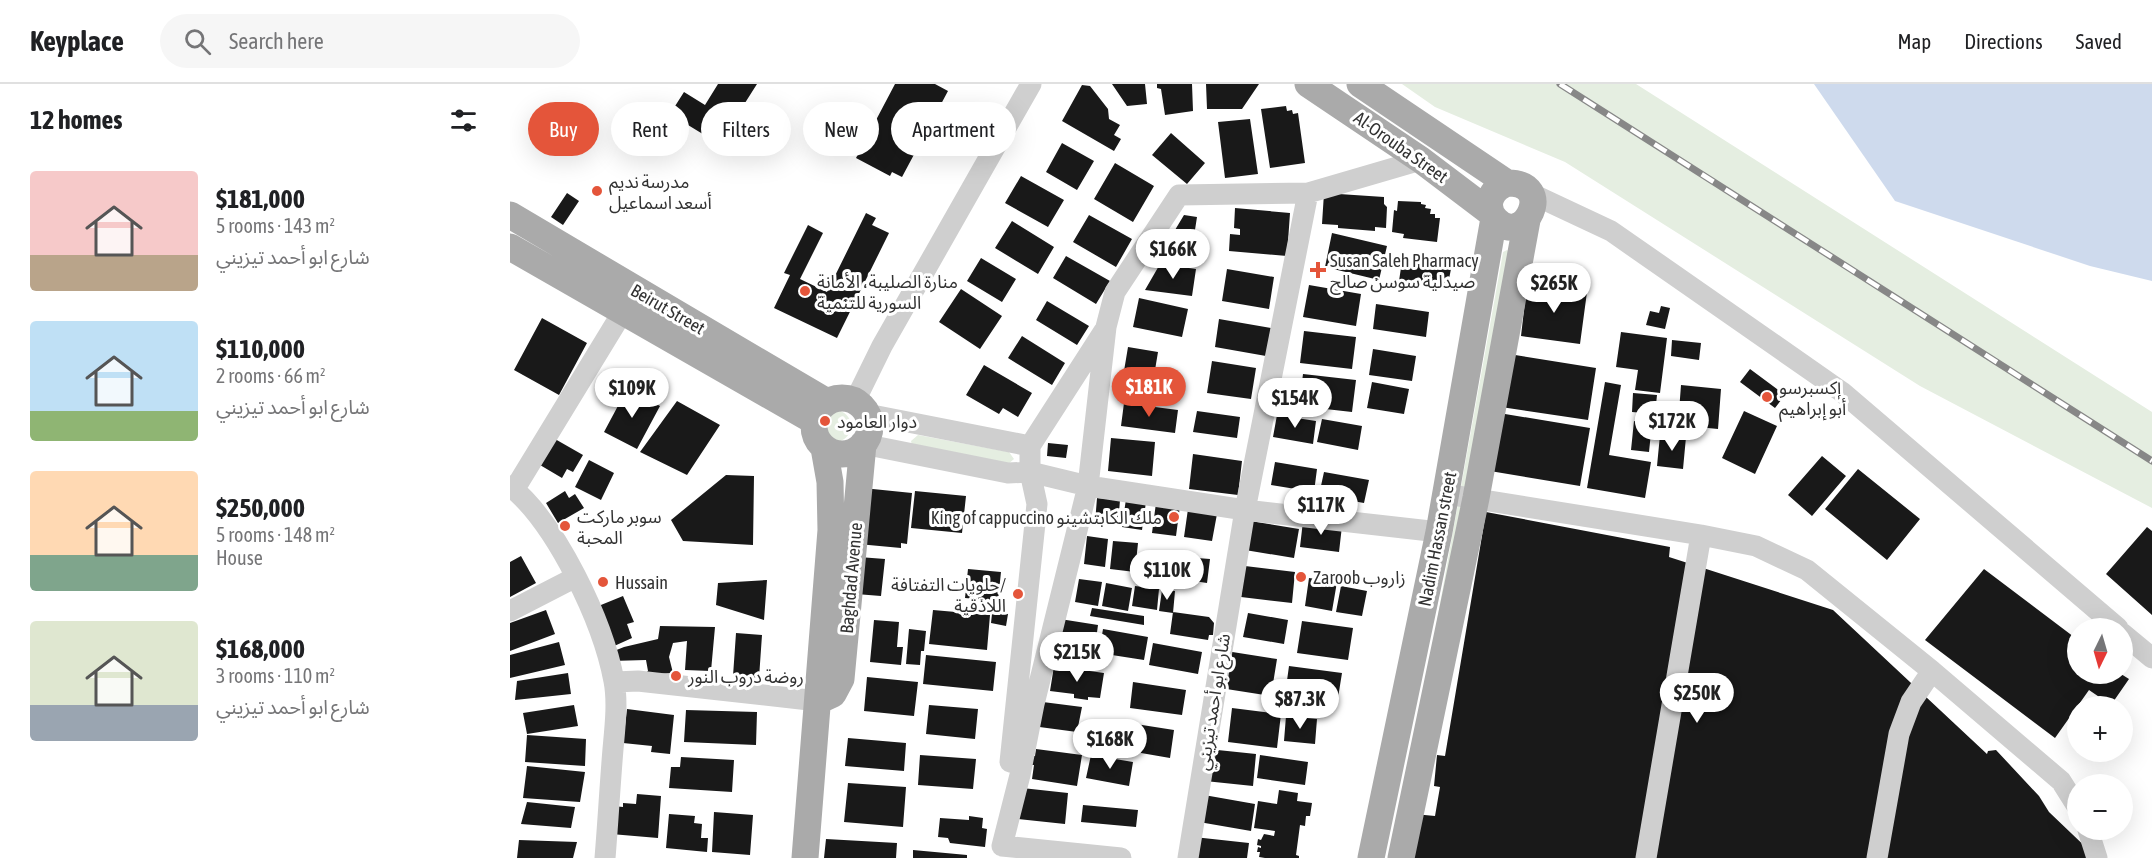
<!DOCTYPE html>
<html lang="en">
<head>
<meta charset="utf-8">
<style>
  :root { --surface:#fff; --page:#f6f6f6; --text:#202124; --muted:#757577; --line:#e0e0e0; --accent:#e4553a }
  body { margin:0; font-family:"Asap Condensed","Noto Sans Arabic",sans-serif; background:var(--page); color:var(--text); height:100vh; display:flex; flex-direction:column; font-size:22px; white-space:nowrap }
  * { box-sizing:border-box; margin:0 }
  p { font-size:20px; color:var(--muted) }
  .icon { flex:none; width:33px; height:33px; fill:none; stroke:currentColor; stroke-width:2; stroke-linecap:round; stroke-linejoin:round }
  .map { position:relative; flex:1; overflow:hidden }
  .drawer { display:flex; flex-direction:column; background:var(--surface); width:510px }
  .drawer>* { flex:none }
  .top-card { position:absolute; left:18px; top:18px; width:570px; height:54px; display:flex; gap:12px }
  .needle { width:39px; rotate:185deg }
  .fabs { position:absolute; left:1557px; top:534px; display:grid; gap:12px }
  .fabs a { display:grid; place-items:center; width:66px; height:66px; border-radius:50%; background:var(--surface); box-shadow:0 6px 24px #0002; font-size:30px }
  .price { position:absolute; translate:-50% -51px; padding:0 14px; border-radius:21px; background:#fff; color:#222; font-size:20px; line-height:39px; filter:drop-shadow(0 2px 3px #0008) }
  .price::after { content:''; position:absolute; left:50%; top:36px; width:18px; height:14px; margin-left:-9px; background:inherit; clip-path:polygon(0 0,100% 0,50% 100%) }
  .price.selected { background:var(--accent); color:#fff }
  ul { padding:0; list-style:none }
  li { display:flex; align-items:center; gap:18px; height:150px; padding:0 30px }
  li span { display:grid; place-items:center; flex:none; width:168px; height:120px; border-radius:6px; color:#555 }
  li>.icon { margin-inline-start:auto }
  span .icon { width:72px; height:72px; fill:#fffc; stroke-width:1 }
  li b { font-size:26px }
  h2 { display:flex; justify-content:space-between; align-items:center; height:72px; padding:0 30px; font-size:26px }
  .tag { padding:0 21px; border-radius:27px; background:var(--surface); box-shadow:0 6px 24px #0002; font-size:21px; line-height:54px }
  .tag.selected { background:var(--accent); color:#fff }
  header { display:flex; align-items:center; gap:36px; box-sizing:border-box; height:84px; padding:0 30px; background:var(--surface); border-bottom:2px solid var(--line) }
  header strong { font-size:28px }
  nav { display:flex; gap:33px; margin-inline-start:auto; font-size:21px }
  .search { width:420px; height:54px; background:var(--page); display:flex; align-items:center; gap:15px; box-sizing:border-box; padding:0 21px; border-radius:33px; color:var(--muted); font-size:22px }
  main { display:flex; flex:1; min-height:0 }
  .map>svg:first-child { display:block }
  .green { fill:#e5eee1 }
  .water { fill:#cedaed }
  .building { fill:#191919 }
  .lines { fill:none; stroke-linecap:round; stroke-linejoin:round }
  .minor { stroke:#cfcfcf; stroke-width:21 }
  .major { stroke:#aaa; stroke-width:27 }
  .rail-casing { stroke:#878787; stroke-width:7 }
  .rail { stroke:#fff; stroke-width:4.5; stroke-dasharray:14; stroke-linecap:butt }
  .poi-dot { fill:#e4553a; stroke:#fff; stroke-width:2 }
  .labels { text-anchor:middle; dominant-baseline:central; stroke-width:6; stroke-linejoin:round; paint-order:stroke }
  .street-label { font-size:18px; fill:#323232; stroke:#fff }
  .poi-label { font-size:18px; fill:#323232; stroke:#fff; text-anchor:start }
</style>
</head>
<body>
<header>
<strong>Keyplace</strong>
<div class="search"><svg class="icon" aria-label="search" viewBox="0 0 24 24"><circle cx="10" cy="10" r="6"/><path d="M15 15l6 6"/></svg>Search here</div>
<nav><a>Map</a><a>Directions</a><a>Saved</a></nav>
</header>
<main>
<section class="drawer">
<h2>12 homes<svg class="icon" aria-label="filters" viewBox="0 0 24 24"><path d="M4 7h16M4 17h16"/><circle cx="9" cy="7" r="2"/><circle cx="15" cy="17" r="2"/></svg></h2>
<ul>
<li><span style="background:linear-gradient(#f6c9c9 70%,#b9a48a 0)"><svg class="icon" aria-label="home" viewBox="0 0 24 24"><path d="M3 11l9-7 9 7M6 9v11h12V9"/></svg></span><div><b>$181,000</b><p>5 rooms · 143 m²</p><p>شارع ابو أحمد تيزيني</p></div></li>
<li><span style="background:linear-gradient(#bfe0f5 75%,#8fb573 0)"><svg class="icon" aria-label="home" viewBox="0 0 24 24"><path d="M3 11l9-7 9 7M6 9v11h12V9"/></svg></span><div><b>$110,000</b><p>2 rooms · 66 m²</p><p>شارع ابو أحمد تيزيني</p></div></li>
<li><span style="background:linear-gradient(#ffd9b3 70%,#7fa58c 0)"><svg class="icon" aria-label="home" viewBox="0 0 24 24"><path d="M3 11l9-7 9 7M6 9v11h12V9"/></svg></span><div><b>$250,000</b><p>5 rooms · 148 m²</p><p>House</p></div></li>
<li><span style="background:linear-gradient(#dfe7d0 70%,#9aa5b1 0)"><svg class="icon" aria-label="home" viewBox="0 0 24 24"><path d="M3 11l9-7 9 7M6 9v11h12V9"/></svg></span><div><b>$168,000</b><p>3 rooms · 110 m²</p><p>شارع ابو أحمد تيزيني</p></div></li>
</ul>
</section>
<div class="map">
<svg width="1642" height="774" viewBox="0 0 1642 774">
  <rect width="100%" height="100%" fill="#fff"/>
  <path class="green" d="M892,0h234l516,328v96l-232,-122 -355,-224 -130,-55z
    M997,166l3,2 -105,547 97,-541 1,-6z
    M309 342a16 16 0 1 1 32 0a16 16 0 1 1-32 0Z
    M408,351l91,17 5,7 -7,6 -95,-19 -1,-5z"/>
  <path class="water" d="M1304,0h338v197l-62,-15 -195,-65z"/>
  <path class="building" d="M208,0h39l-26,41 5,3 -12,19 -54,-33 14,-22 21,13z
    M385,0h40l13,7 -46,86 -10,-5 -2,4 -34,-18z
    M602,0h33l2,20 -20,2z
    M647,0h35l1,27 -28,4 -4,-26 -4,-1z
    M696,0h53l-17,25h-35z
    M572,1l8,1 18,23 1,10 11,6 -6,10 7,4 -7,12 -52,-30z
    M776,22l1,5 5,-1 1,4 5,-1 7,50 -35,5 -9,-59z
    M740,35l8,55 -33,4 -7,-56z
    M661,49l34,30 -18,21 -35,-29z
    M552,59l32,18 -17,29 -31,-18z
    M605,79l39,23 -21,36 -39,-23z
    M511,92l43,24 -16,27 -43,-24z
    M57,109l12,8 -16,24 -12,-8z
    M814,109l60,4v7l3,3 -1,21 -11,-1v4l-37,-3v-3l-16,-1z
    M888,117l23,1v2l5,1 -1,3 6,1 -1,5h5v4h5l-3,24 -34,-4 1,-4 -12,-2 2,-22 3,1z
    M725,124l55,5 -3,43 -58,-5 1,-17 10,1v-6l-6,-1z
    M356,129l10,5 -4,7 17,8 -52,105 -63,-30 16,-33 -6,-2 24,-48 15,8 -23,46 27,13z
    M579,131l43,24 -16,28 -43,-25z
    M674,131l13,2 -5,32 -26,-4z
    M502,137l42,26 -16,27 -43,-26z
    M822,149l55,13 -8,34 -54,-13z
    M556,172l44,25 -14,23 -43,-26z
    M471,174l35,21 -14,23 -35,-21z
    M892,177l49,8 -4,20 -48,-8z
    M650,180l36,5 -4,27 -47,-6z
    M717,185l47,8 -5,32 -47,-8z
    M1017,200l60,8 -7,52 -59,-8z
    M799,201l52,9 -5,32 -53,-9z
    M451,205l41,27 -22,33 -41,-27z
    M629,214l49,11 -6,28 -49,-10z
    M537,217l42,25 -12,19 -41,-25z
    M866,220l53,8 -3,25 -53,-8z
    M1151,222l9,2 -5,21 -19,-4 4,-14 9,2z
    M32,234l45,25 -28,52 -45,-25z
    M709,235l52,9 -5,28 -51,-9z
    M794,247l52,6 -4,32 -52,-6z
    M1111,248l46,6 -7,55 -25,-3 3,-20 -22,-3z
    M512,252l43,27 -13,22 -44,-27z
    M1162,256l29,3 -2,17 -28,-4z
    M618,263l30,5 -4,24 -30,-5z
    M863,265l43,7 -4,25 -43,-6z
    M999,270l87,14 -8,52 -87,-13z
    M702,277l44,7 -5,31 -44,-6z
    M474,281l48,28 -14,24 -15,-9 -4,6 -33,-19z
    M1240,285l35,26 -10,13 -35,-26z
    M793,290l53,6 -4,32 -53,-6z
    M862,298l37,7 -5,25 -37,-6z
    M1095,298l16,3 -12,70 42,7 -6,36 -58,-10z
    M1171,301l40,4 -3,40 -40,-4z
    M117,305l33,17 -23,43 -33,-17z
    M1123,309l24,2 -2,19 -23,-2z
    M167,317l43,24 -33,50 -47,-23z
    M614,319l54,7 -3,23 -54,-7z
    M687,327l43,6 -3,21 -44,-6z
    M1234,327l33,15 -22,48 -33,-16z
    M989,329l91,15 -10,58 -90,-15z
    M767,331l39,6 -3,23 -40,-7z
    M812,335l40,7 -4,24 -41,-8z
    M1124,337l18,2 -3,29 -18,-2z
    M1150,351l26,2 -3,32 -26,-3z
    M601,354l44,4 -3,34 -44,-5z
    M45,355l28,16 -10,17 -6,-3 -5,9 -22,-13z
    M538,359l20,2 -2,13 -19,-2z
    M683,370l49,7 -4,34 -49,-6z
    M1312,372l24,20 -34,40 -24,-21z
    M79,376l25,13 -13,27 -26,-13z
    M765,378l42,7 -3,23 -43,-7z
    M1348,385l62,50 -33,41 -62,-51z
    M814,388l45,8 -5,23 -45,-8z
    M216,391l28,1 -1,69 -70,-4 -12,-21z
    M353,404l49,5 -5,51 -6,-1v5l-43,-4z
    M55,407l4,7 6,-4 9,14 -26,15 -12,-20z
    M405,407l51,5 -4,37 -51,-5z
    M587,414l23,2 -2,26 -23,-3z
    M616,415l20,3 -4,28 -20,-3z
    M646,419l24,3 -4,30 -24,-3z
    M678,425l29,5 -5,27 -28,-4z
    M976,428l184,35 -1,10 164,53 154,144 1,-3 8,-1 43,46 10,16 45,43v3h-684l4,-44 21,2 5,-29 -6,-1 3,-31 8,1z
    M740,437l49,8 -5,29 -49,-8z
    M793,437l39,5 -3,26 -39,-5z
    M1637,443l5,4v84l-46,-41z
    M577,452l21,3 -3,28 -21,-3z
    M603,457l25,2 -3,29 -25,-3z
    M641,466l43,5 -3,25 -43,-5z
    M11,472l15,27 -26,14v-35z
    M349,473l26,2 -4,37 -25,-2z
    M687,474l13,1 -3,24 -13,-2z
    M735,482l50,6 -3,31 -51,-6z
    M458,485l33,3 -3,29 -33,-3z
    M1474,485l94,71v34h43l8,5 -18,26 -22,-15 -34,48 -130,-98z
    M799,494l28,4 -5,29 -27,-5z
    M569,495l23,3 -4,24 -23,-4z
    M257,496l-3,40 -48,-15 2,-22z
    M596,499l26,5 -4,23 -26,-5z
    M625,502l24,3 -2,21 -25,-4z
    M831,502l26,5 -5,25 -26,-4z
    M652,506l13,1 -2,22 -14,-2z
    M113,512l11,26 -7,2 5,14 -20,9 -16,-40z
    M582,524l52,8v9l-54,-9z
    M36,526l9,24 -45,17v-28z
    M423,526l57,5 -3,35 -58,-6z
    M663,528l36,5 5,6 -1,12h-4l-1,5 -38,-6z
    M491,529l7,1 -2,12 -15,-3 1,-9 8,1z
    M738,529l40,7 -4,24 -41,-7z
    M550,535l38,6 -3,22 -39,-6z
    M364,536l25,2 -2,25h6l-2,18 -31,-3z
    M792,537l51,7 -5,32 -51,-7z
    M150,542l55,1 -4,44 -26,-1 2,-29 -14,2 -4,14 4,16 -30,2 5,-4 -2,-11 -35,1 -2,-8 15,-6 34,-8z
    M399,545l17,2 -2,20h-3l-1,14 -14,-1z
    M593,545l45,8 -4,23 -45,-7z
    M226,549l26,2 -3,43 -26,-2z
    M49,558l6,23 -55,13v-23z
    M643,559l49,9 -4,22 -49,-9z
    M716,567l51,8 -6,37 -51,-8z
    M416,571l70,7 -3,29 -70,-7z
    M544,582l50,7 -4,25 -12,-1v3l-14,-2v-4l-24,-3z
    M779,582l53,7 -5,31 -11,-2v3l-30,-5 1,-3 -12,-2z
    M58,589l3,21 -56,6 2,-19z
    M357,593l51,5 -4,34 -50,-5z
    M623,598l53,8 -4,25 -52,-7z
    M525,617l47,6 -5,25 -45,-6z
    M64,621l4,21 -51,8 -4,-21z
    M419,621l49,4 -3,30 -49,-5z
    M722,624l49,6 -4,34 -49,-6z
    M117,625l47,6 -4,39 -19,-2 1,-6 -29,-3z
    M176,626l71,2 -1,33 -72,-3z
    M776,632l31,3 -2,25 -31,-3z
    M613,638l51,8 -4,28 -52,-9z
    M17,651l59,4 -1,27 -60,-4z
    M338,654l58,5 -2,28 -59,-5z
    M526,665l46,6 -5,31 -45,-7 2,-14h-3l1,-9h3z
    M698,665l48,5 -3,32 -48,-5z
    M410,671l56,4 -3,30 -55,-4z
    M581,671l42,7 -4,24 -43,-8z
    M750,671l48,7 -3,23 -48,-7z
    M171,673l53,3 -2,32 -63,-4 2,-21h9z
    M17,682l58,6 -5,30 -57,-4z
    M338,699l58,4 -3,40 -59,-5z
    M512,704l46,5 -3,31 -47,-5z
    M769,706l19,3 -1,8 15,2 -2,13h-4l-1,10 -5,-1 -4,30 3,1v2h-34l-6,-1 1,-5h-3l1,-5 3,1v-2l-4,-1 1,-6 3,1 3,-6 10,2 1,-5 -21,-3 4,-27 19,3z
    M127,710l24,2 -3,42 -47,-4 2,-28 10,1v-4l13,1z
    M694,711l51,9 -4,27 -52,-9z
    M17,718l48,5 -4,21 -50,-4z
    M573,721l55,5 -2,17 -55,-5z
    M204,728l39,3 -3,40 -38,-3z
    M159,730l26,2 -1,7 8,1 -1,14h7l-1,14 -41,-4z
    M459,732l14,2 -1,10 5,1 -2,18 -35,-4 -2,-5 -10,-1 2,-19 29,2z
    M684,753l55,6 -2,15h-57z
    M316,755l71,4 -1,15h-72z
    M9,756l58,2 -4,16h-56z
    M403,766l54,5v3h-54z"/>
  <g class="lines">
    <path class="minor" d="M1020,109l81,38 231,161 276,236
      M345,317l27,-55 149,-262
      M357,330l163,32
      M353,360l145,29 22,-1 58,14 157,24 194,22
      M0,402c47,38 93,136 104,195 4,21 1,46 -1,68 -3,36 -5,73 -8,109
      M4,406l108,-177
      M936,410l255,41 55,11 51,24 125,101 129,110 17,27
      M0,527l66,-34
      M1612,549l30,25
      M105,598l23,-1 180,20
      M500,678l27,-258 -7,-32v-26l74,-115
      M1578,746l9,28
      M492,762l18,-71 14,-71 54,-218 18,-159 9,-35 64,-97 129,-2 113,-33
      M492,762l119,12
      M678,774l57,-348 63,-317
      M1136,774l55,-323
      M1367,774l22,-124 12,-32 21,-31"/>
    <path class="major" d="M798,0l113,76 70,53
      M850,0l147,99c50,-1 17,66 -11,37 -13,-14 -5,-31 11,-37
      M0,131l317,187
      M0,163l304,174
      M304 342a28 28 0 1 1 56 0a28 28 0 1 1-56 0Z
      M308,617l15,-7 8,-15 22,-235
      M295,774l26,-328 -1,-48 -6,-34
      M861,774l68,-326 55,-314
      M891,774l75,-360 51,-278"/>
    <g class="rail-casing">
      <path id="rail" d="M1050,0l592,377"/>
    </g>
    <use href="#rail" class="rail"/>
  </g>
  <g class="poi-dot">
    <circle cx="87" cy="107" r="6"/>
    <path d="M805 177h6v6h6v6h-6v6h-6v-6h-6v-6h6z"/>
    <circle cx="295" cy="207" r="6"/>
    <circle cx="1257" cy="313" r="6"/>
    <circle cx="315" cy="337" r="6"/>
    <circle cx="664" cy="433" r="6"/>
    <circle cx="55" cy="442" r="6"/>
    <circle cx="791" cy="493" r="6"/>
    <circle cx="93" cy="498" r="6"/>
    <circle cx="508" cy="510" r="6"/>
    <circle cx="166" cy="592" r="6"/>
  </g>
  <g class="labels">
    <g class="street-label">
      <text transform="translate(891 63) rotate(35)">Al-Orouba Street</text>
      <text transform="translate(158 225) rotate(30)">Beirut Street</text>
      <text transform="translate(927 455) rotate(-79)">Nadim Hassan street</text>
      <text transform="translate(341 494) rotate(-85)">Baghdad Avenue</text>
      <text transform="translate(703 618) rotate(-81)">شارع ابو أحمد تيزيني</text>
    </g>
    <g class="poi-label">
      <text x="99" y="97">مدرسة نديم<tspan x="99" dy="21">أسعد اسماعيل</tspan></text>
      <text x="820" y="176">Susan Saleh Pharmacy<tspan x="820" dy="21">صيدلية سوسن صالح</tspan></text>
      <text x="307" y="197">منارة الصليبة، الأمانة<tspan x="307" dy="21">السورية للتنمية</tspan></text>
      <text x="1269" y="303">إكسبرسو<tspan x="1269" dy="21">أبو إبراهيم</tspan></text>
      <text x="327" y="337">دوار العامود</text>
      <text x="67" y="432">سوبر ماركت<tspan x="67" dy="21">المحبة</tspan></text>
      <text x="652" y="433" text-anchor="end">King of cappuccino ملك الكابتشينو</text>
      <text x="803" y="493">Zaroob زاروب</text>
      <text x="105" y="498">Hussain</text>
      <text x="496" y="500" text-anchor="end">حلويات التفتافة/<tspan x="496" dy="21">اللاذقية</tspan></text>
      <text x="178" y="592">روضة دروب النور</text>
    </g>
  </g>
</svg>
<div class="fabs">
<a><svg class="needle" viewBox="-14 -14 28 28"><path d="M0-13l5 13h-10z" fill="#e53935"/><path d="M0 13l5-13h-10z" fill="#757577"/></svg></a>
<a>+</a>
<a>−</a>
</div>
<b class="price" style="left:663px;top:196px">$166K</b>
<b class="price" style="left:1044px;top:230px">$265K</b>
<b class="price selected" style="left:639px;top:334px">$181K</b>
<b class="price" style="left:122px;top:335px">$109K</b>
<b class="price" style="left:785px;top:345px">$154K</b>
<b class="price" style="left:1162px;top:368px">$172K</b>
<b class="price" style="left:811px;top:452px">$117K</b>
<b class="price" style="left:657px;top:517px">$110K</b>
<b class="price" style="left:567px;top:599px">$215K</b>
<b class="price" style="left:1187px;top:640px">$250K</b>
<b class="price" style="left:790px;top:646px">$87.3K</b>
<b class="price" style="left:600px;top:686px">$168K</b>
<div class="top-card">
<a class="tag selected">Buy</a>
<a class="tag">Rent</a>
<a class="tag">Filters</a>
<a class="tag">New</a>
<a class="tag">Apartment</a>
</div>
</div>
</main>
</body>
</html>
